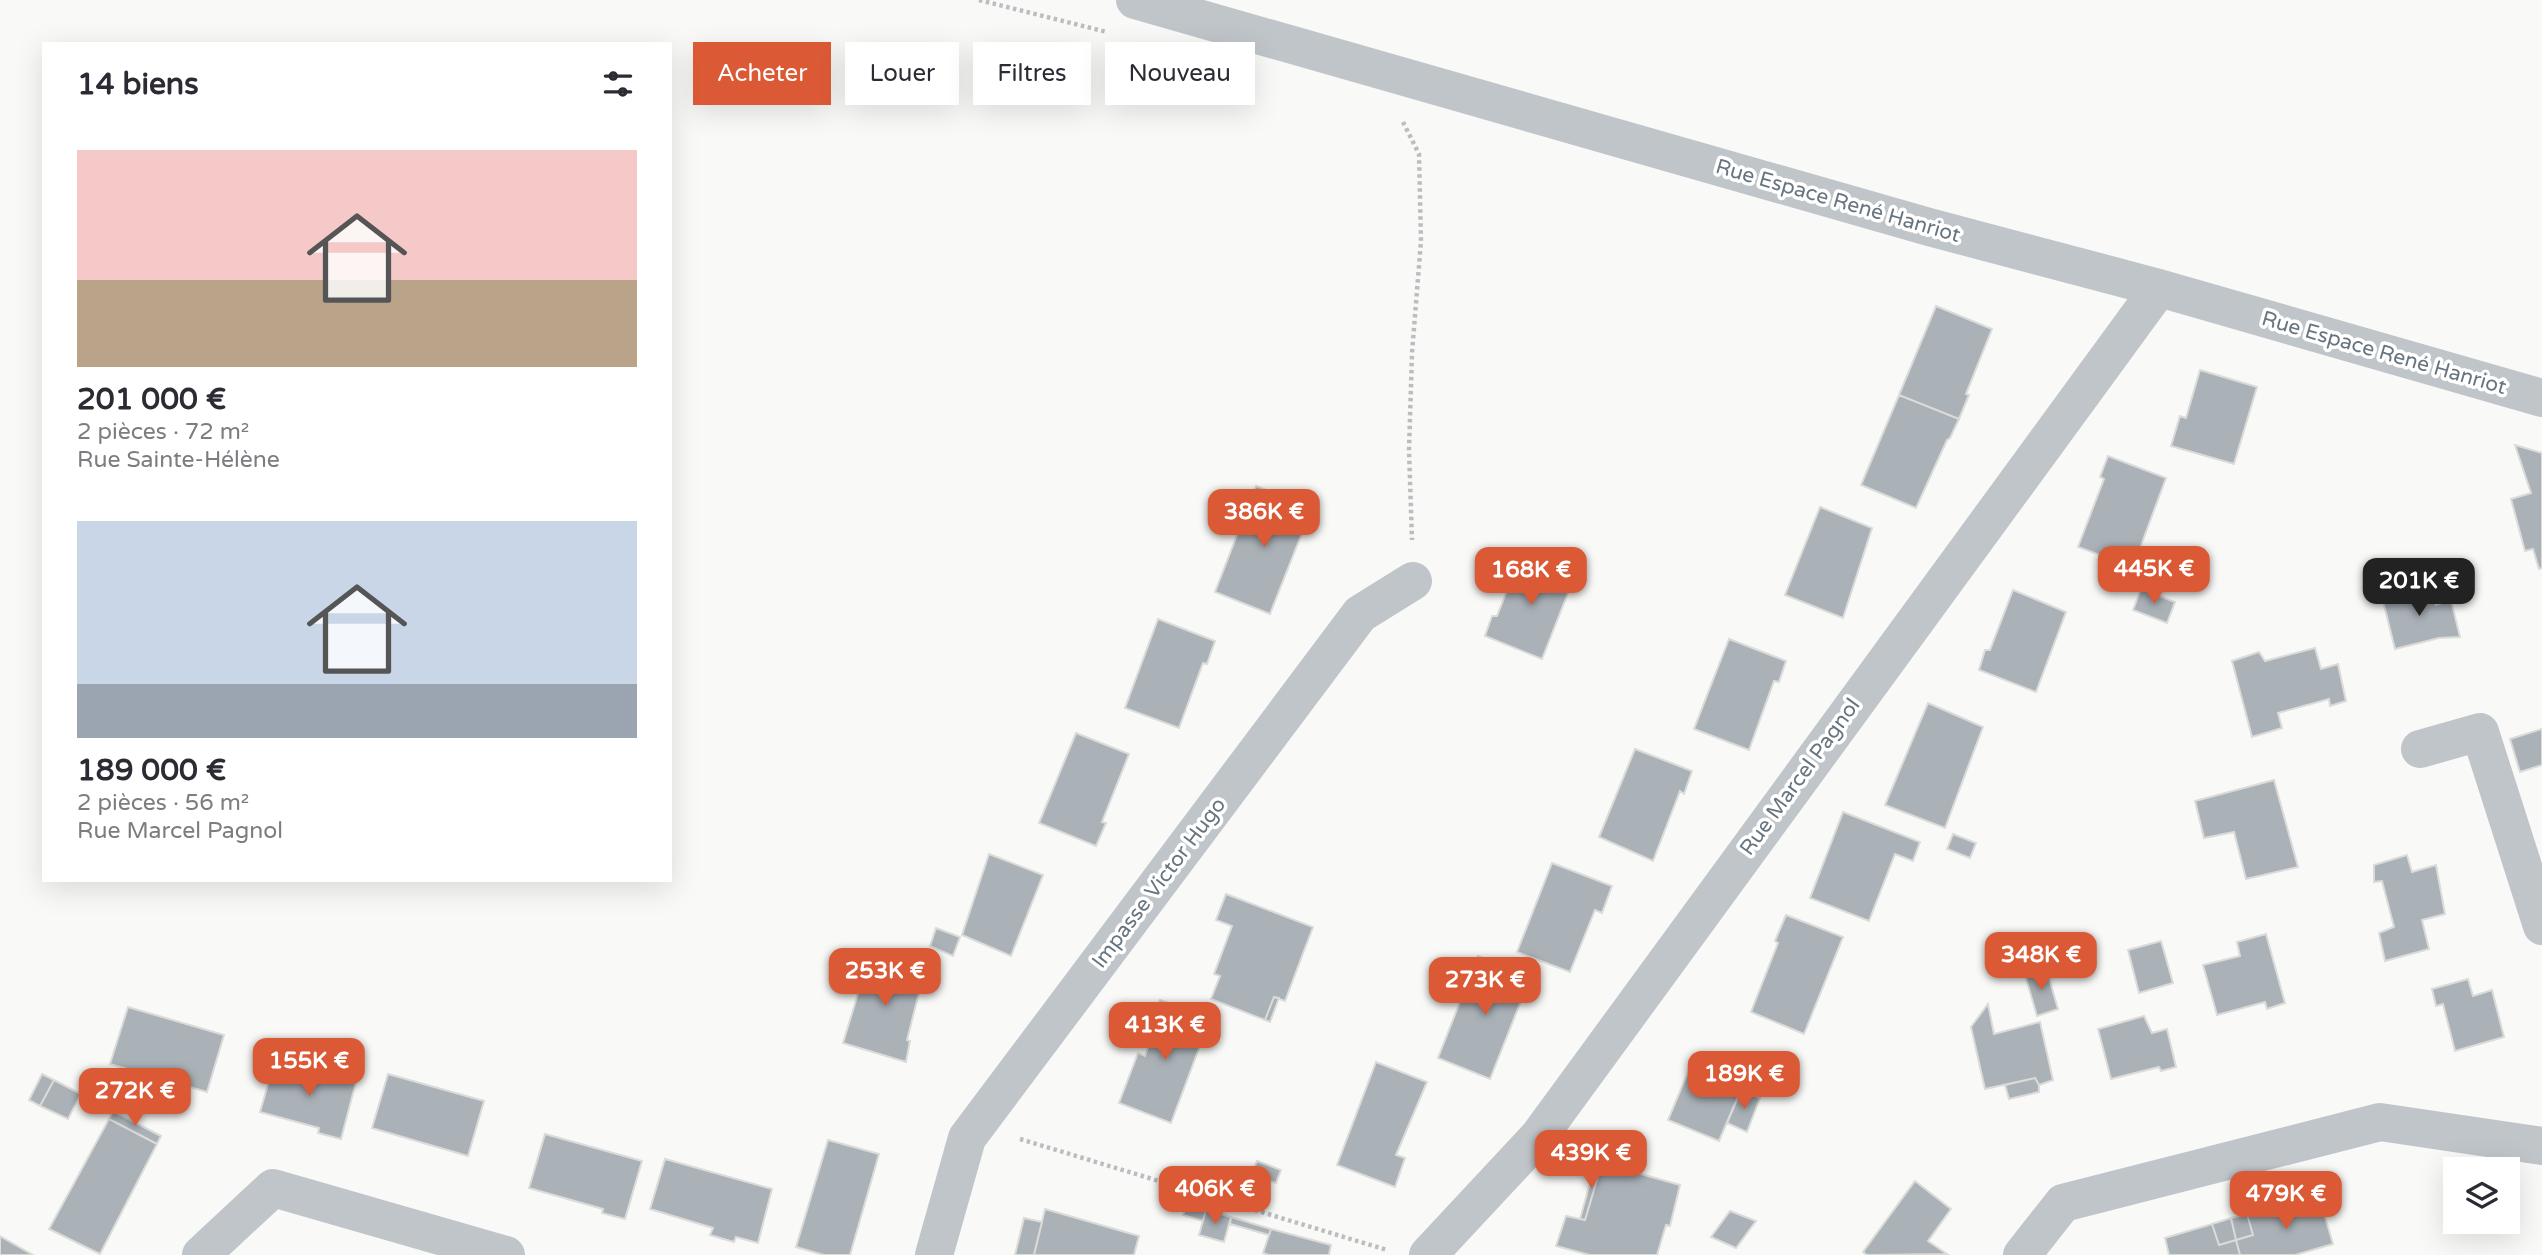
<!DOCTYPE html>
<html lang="fr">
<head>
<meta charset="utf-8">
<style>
  :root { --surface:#fff; --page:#f2f2f3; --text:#2b2b33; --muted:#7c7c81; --accent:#db5a35 }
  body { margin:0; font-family:"Varela Round",sans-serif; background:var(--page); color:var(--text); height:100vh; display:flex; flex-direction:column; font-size:26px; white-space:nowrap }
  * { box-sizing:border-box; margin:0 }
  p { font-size:23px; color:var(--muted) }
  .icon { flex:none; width:38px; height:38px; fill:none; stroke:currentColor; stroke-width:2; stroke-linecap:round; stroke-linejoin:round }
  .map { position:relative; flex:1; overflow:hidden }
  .drawer { position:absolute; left:42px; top:42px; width:630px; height:840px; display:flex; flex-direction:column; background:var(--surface); border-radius:0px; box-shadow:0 7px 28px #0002 }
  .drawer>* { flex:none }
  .banner { position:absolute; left:693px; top:42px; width:665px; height:63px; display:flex; gap:14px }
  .buttons { position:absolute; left:2443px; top:1157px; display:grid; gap:14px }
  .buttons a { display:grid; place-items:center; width:77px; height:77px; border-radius:0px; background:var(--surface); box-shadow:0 7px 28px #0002; font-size:35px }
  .price { position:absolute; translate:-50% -60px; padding:0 16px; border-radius:14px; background:var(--accent); color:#fff; font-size:23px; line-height:46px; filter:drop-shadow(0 2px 4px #0008) }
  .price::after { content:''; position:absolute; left:50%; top:42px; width:21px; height:16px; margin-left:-10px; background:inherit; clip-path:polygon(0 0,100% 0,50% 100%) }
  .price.current { background:#222; color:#fff }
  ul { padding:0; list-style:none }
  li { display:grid; align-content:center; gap:14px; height:371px; padding:0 35px }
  li span { display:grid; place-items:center; height:217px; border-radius:0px; color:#555 }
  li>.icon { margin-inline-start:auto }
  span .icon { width:126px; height:126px; fill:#fffc; stroke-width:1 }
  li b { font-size:30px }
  h2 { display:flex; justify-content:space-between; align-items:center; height:84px; padding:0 35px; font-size:30px }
  .chip { padding:0 24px; border-radius:0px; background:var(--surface); box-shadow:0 7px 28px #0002; font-size:24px; line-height:63px }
  .chip.current { background:var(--accent); color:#fff }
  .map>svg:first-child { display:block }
  .building { fill:#aab2b8; stroke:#dbdbd9; stroke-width:2 }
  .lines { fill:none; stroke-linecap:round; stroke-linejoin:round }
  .path { stroke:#bbbec1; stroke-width:4.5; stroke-dasharray:3.5 3.5; stroke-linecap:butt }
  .street { stroke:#c0c5c9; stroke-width:38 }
  .labels { text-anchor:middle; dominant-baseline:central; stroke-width:7; stroke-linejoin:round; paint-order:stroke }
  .street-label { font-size:21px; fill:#667581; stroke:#fff }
</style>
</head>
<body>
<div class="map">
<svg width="2542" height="1255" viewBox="0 0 2542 1255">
  <rect width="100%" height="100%" fill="#f9f9f7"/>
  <path class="building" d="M1936,306l56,23 -26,65 3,1 -10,24 -60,-24z
    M2200,370l57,17 -23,77 -63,-18 9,-30 6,2z
    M1899,395l60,24 -9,19 -3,2 -31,68 -55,-23z
    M2515,445l27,8v115l-3,1 -6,-20 -8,2 -14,-52 20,-6z
    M2108,456l58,22 -33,89 -55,-20 26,-68 -4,-2z
    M1256,486l59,23 -10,25 -3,-1 -32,81 -55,-22z
    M1820,507l52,21 -29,90 -58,-23z
    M1521,555l54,20 -33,84 -57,-23 7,-20h5z
    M2429,585l7,20 15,-5 9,37 -21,1 -44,11 -13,-52z
    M2141,589l34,13 -8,21 -34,-13z
    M2013,590l53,22 -30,80 -57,-22 6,-20h5z
    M1158,619l57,22 -8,23 -4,-1 -24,65 -54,-20z
    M1729,639l57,22 -7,21 -5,-1 -25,69 -55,-21z
    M2315,648l6,21 17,-5 8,37 -16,5 -1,-7 -51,14 4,15 -30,9 -20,-76 27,-9 6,9z
    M1928,703l55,24 -38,101 -60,-23z
    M2542,729v36l-22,7 -10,-33z
    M1076,733l53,21 -27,68 4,1 -10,23 -57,-23z
    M1635,749l57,22 -8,23 -4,-3 -27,70 -54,-24z
    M2274,780l24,87 -52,12 -12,-47 -30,6 -9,-37z
    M1843,812l77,30 -7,19 -18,-7 -26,67 -59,-23z
    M1953,834l23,9 -6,15 -23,-9z
    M989,854l54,21 -32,81 -49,-21z
    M2407,855l5,17 24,-7 9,49 -23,6 7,29 -44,12 -6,-28 15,-6 -12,-46 -8,1v-17z
    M1552,863l60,23 -10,27 -7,-3 -25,62 -53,-20z
    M1226,894l87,33 -28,74 -11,-4 -9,23 -54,-21 9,-23 -6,-2 18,-48 -16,-6z
    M1786,915l57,22 -39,97 -53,-22 27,-69 -3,-2z
    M936,928l24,9 -7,19 -23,-10z
    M2266,934l19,69 -18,6 -2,-7 -48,13 -14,-50 37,-9 -3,-14z
    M2161,941l12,42 -34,10 -11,-43z
    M872,955l53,14 -18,71 3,1 -4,21 -63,-19 25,-82z
    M1478,956l57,24 -10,22 -4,-1 -31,78 -52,-21z
    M2046,968l12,41 -21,7 -12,-41z
    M2468,979l5,17 19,-6 12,47 -49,14 -12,-47 -7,2 -4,-17z
    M1274,997l5,1 -9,24 -5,-2z
    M1160,1000l50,19 -39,104 -52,-20 19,-50 7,3 12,-33 -6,-2z
    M1988,1004l6,30 46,-12 13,58 -14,5 -4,-7 -50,11 -14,-62z
    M128,1007l96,28 -17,57 -97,-28z
    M2144,1016l8,17 15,-4 9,38 -15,4 -2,-4 -48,12 -13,-50z
    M1694,1058l51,22 -26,61 -51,-21z
    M275,1060l81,22 -15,57 -23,-6 1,-5 -59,-16z
    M1376,1062l51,20 -31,73 9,3 -10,29 -58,-22z
    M42,1074l12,6 -14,26 -11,-6z
    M388,1074l96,27 -16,55 -96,-28z
    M2035,1078l4,7v7l-30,7 -4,-14z
    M54,1080l27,14 -13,25 -28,-13z
    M1741,1090l19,8 -13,34 -20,-9z
    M113,1111l48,25 -4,8 -48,-25z
    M109,1119l48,25 -57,110 -51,-25z
    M545,1134l97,27 -17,58 -23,-6 1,-4 -74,-21z
    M828,1140l51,14 -29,101h-26l-28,-8z
    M665,1159l107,30 -14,54 -22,-6 -2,5 -24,-7 3,-7 -63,-19z
    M1257,1161l24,9 -5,13 -25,-8z
    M1596,1161l6,2 -17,57 -5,-1z
    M1602,1163l78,22 -10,41 -4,-1 -9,30h-67l-34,-9 10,-30 19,4z
    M1915,1181l36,28 -23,32 19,13 -80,1 -4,-3z
    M2296,1200l2,10 23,-7 12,41 -38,11h-55l-4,-15 17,-5 -6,-21z
    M1187,1205l19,5 -3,11 -20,-6z
    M1045,1209l94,27 -5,19h-100z
    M1206,1210l25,7 -7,25 -25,-7z
    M1730,1211l26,10 -20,27 -25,-11z
    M2247,1214l6,21 -17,5 -5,-22z
    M1231,1217l40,12 -2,6 -39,-11z
    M1024,1218l18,4 -8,33h-19z
    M2231,1218l5,22 -17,5 -7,-21z
    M2212,1224l7,21 17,-5 4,15h-71l-4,-17z
    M1271,1229l60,16 -2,10h-60l-6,-2z
    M0,1236l33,19h-33z"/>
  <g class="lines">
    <path class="path" d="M979,0l128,32
      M1403,122l16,32 2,87 -9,112 -3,97 3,90
      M1020,1139l367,111"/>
    <path class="street" d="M1135,0l794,227 230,61 383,110
      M2420,749l60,-17 62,194
      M201,1255l72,-67 233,67
      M934,1255l33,-117 393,-524 53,-33
      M1428,1255l111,-119 620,-848
      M2022,1255l41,-52 317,-81 162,24"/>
  </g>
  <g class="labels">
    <g class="street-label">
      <text transform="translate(1838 201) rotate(16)">Rue Espace René Hanriot</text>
      <text transform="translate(2384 353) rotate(16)">Rue Espace René Hanriot</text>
      <text transform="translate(1800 777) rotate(-54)">Rue Marcel Pagnol</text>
      <text transform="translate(1159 883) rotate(-53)">Impasse Victor Hugo</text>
    </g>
  </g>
</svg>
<div class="buttons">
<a><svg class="icon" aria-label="layers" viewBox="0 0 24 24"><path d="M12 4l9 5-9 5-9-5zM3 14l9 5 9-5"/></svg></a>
</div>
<b class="price" style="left:1264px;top:549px">386K €</b>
<b class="price" style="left:2154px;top:606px">445K €</b>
<b class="price" style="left:1531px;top:607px">168K €</b>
<b class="price current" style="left:2419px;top:618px">201K €</b>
<b class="price" style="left:2041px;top:992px">348K €</b>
<b class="price" style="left:885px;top:1008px">253K €</b>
<b class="price" style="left:1485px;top:1017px">273K €</b>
<b class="price" style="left:1165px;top:1062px">413K €</b>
<b class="price" style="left:309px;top:1098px">155K €</b>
<b class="price" style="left:1744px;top:1111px">189K €</b>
<b class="price" style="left:135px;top:1128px">272K €</b>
<b class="price" style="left:1591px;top:1190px">439K €</b>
<b class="price" style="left:1215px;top:1226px">406K €</b>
<b class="price" style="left:2286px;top:1231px">479K €</b>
<div class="banner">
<a class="chip current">Acheter</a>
<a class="chip">Louer</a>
<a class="chip">Filtres</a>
<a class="chip">Nouveau</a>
</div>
<section class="drawer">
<h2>14 biens<svg class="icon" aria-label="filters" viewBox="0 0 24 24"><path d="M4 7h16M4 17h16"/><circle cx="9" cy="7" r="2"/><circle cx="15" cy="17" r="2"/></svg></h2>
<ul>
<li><span style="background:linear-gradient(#f6c9c9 60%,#b9a48a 0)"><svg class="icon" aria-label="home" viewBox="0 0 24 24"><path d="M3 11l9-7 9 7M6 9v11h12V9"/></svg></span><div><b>201 000 €</b><p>2 pièces · 72 m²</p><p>Rue Sainte-Hélène</p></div></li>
<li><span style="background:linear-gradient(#c9d6e8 75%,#9aa5b1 0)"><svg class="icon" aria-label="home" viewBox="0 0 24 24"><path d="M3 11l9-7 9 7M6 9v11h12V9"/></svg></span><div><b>189 000 €</b><p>2 pièces · 56 m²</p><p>Rue Marcel Pagnol</p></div></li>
</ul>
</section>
</div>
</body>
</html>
